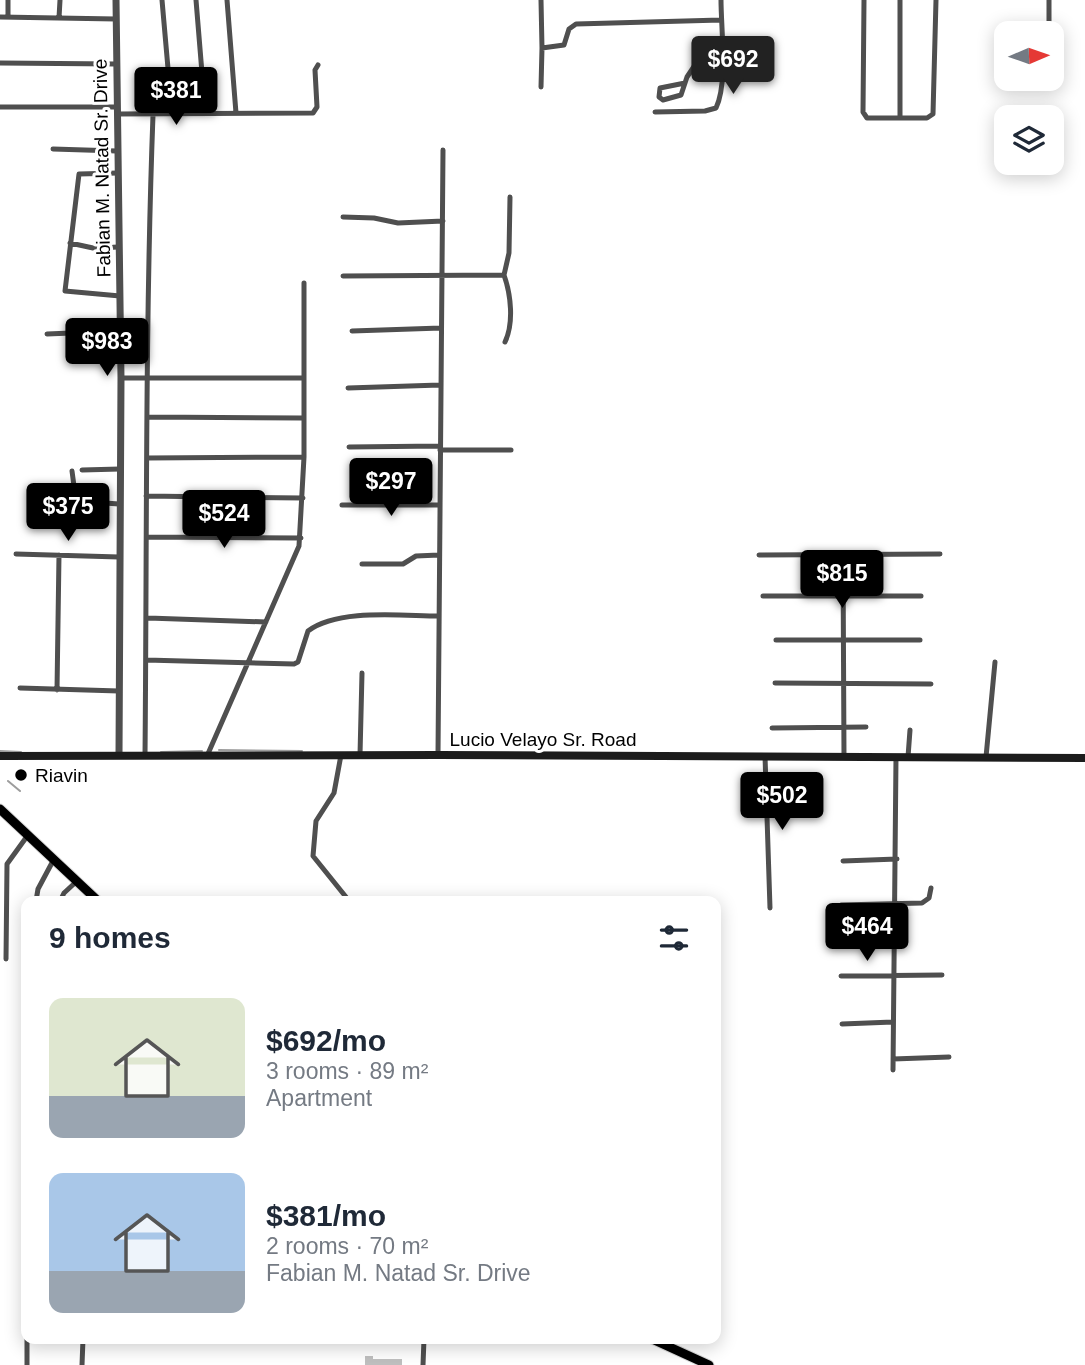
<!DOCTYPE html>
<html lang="en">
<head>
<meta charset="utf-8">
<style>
  :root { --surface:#fff; --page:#f6f6f7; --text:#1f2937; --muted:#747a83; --accent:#000 }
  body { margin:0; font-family:Arial,sans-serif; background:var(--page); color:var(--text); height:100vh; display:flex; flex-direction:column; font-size:26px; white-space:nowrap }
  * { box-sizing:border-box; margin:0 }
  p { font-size:23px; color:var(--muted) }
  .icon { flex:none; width:38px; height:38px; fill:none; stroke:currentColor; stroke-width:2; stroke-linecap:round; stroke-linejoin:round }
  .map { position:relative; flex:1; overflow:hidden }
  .details { position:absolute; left:21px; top:896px; width:700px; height:448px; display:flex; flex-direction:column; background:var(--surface); border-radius:14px; box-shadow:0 4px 18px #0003 }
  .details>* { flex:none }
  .needle { width:46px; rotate:88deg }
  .fabs { position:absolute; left:994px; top:21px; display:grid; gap:14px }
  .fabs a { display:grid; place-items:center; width:70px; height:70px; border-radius:14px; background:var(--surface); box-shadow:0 4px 18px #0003; font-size:35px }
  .price { position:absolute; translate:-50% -60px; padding:0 16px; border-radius:7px; background:var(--accent); color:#fff; font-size:23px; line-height:46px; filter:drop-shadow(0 2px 4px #0008) }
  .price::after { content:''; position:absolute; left:50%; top:42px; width:21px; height:16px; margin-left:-10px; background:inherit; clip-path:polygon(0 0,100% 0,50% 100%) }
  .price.selected { background:#222; color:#fff }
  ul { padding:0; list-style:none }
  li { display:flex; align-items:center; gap:21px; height:175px; padding:0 28px }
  li span { display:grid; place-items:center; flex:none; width:196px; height:140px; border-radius:14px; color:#555 }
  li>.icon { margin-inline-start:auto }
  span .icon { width:84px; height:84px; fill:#fffc; stroke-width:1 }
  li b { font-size:30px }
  h2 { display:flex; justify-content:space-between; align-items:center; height:84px; padding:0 28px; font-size:30px }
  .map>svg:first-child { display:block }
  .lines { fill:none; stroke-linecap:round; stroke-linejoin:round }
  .stream { stroke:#9d9d9d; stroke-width:2 }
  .building { fill:#bfbfbf }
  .primary-casing { stroke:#dbdbdb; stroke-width:11 }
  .minor { stroke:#4f4f4f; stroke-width:5 }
  .tertiary { stroke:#4f4f4f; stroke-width:7 }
  .secondary { stroke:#1c1c1c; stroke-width:8 }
  .primary { stroke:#000; stroke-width:9 }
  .poi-dot { fill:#000; stroke:#fff; stroke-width:2.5 }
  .labels { text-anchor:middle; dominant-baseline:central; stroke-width:6; stroke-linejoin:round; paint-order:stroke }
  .street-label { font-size:19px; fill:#000; stroke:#fff }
  .poi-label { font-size:19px; fill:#000; stroke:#fff; text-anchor:start }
</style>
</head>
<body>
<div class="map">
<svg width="1085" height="1365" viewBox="0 0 1085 1365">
  <rect width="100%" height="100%" fill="#fff"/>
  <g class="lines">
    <path class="stream" d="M219,750l83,1
      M0,751l21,1
      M161,752l41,-1
      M8,781l12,10"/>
  </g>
  <path class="building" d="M365,1356h8v3h29v6h-37z"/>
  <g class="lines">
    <g class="primary-casing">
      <path id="primary" d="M0,809l98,92
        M652,1339l57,26"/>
    </g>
    <path class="minor" d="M162,0l10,114
      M196,0l6,73
      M227,0l9,113
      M541,0l1,48
      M864,0l-1,112 4,6h33v-118
      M0,17l116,2
      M8,17v-17
      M59,18l1,-18
      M1049,33v-33
      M0,63l116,1
      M685,83l-25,5 -1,9 4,3 18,-5 6,-18 8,-12 27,-2
      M541,87l1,-39 22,-3 5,-16 7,-5 145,-4
      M0,107h117
      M655,112l50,-1 11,-3c12,-25 5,-79 5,-108
      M117,114l196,-1 4,-6 -2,-37 3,-5
      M900,118h27l6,-4 3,-114
      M53,149l64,2
      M118,173l-39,1 -14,117 55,5
      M343,217l31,1 24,5 45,-2
      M70,243l23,5 26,-1
      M504,275c7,20 10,48 1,67
      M343,276l161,-1 5,-22 1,-56
      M352,331l89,-3
      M47,334l73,-3
      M121,378h181
      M348,388l92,-3
      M148,417l154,1
      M349,447l91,-1
      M440,450h71
      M147,458l157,-1
      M82,470l38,-1
      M72,471l4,30 43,3
      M146,496l157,2
      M342,505h98
      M147,537l154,1
      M16,554l103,3
      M759,555l181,-1
      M843,555l1,202
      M362,564h41l13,-8 23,-1
      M763,596h158
      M148,618l118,4
      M776,640h144
      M146,660l148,4 4,-2 10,-31c30,-23 95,-15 131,-15
      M775,683l156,1
      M20,688l99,3
      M57,690l2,-135
      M772,728l94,-1
      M341,755l-7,38 -18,28 -3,35 33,41
      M360,755l2,-82
      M438,755l5,-605
      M145,756c2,-214 0,-428 8,-641
      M207,756l92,-210 5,-89v-174
      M765,756l5,152
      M908,757l2,-27
      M986,757l9,-95
      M843,861l54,-2
      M36,901l2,-12 16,-30
      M60,901l4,-8 13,-12
      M841,905l81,-2 7,-5 2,-10
      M6,959l1,-95 21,-29
      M841,976l101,-1
      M842,1024l51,-2
      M893,1059l56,-2
      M893,1070l3,-313
      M27,1365v-26
      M82,1365l1,-26
      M423,1365l1,-26"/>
    <path class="tertiary" d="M116,0l5,378 -2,377"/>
    <path class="secondary" d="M0,756l438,-1 647,3"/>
    <use href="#primary" class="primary"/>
  </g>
  <circle class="poi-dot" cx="21" cy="775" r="7"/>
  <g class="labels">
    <g class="street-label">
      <text transform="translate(102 168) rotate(-91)">Fabian M. Natad Sr. Drive</text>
      <text x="543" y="739">Lucio Velayo Sr. Road</text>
    </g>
    <g class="poi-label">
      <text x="35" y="775">Riavin</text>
    </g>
  </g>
</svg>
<div class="fabs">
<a><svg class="needle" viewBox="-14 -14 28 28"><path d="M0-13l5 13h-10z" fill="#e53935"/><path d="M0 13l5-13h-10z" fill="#747a83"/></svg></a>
<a><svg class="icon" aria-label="layers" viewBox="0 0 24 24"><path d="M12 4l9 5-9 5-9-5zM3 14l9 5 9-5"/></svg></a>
</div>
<b class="price selected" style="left:733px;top:96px">$692</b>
<b class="price" style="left:176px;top:127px">$381</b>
<b class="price" style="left:107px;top:378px">$983</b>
<b class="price" style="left:391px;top:518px">$297</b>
<b class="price" style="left:68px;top:543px">$375</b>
<b class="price" style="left:224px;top:550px">$524</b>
<b class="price" style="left:842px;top:610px">$815</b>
<b class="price" style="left:782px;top:832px">$502</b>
<b class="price" style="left:867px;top:963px">$464</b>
<section class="details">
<h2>9 homes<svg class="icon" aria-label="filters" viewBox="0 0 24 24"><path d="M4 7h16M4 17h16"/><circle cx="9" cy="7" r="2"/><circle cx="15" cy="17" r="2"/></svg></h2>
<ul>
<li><span style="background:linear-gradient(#dfe7d0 70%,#9aa5b1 0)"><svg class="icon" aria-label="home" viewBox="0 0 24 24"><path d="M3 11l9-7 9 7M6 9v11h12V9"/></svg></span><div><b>$692/mo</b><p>3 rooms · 89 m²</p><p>Apartment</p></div></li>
<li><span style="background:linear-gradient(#a9c7e8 70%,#9aa5b1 0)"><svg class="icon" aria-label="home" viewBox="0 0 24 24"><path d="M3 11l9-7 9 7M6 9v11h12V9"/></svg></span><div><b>$381/mo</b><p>2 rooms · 70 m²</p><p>Fabian M. Natad Sr. Drive</p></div></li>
</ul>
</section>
</div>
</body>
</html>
